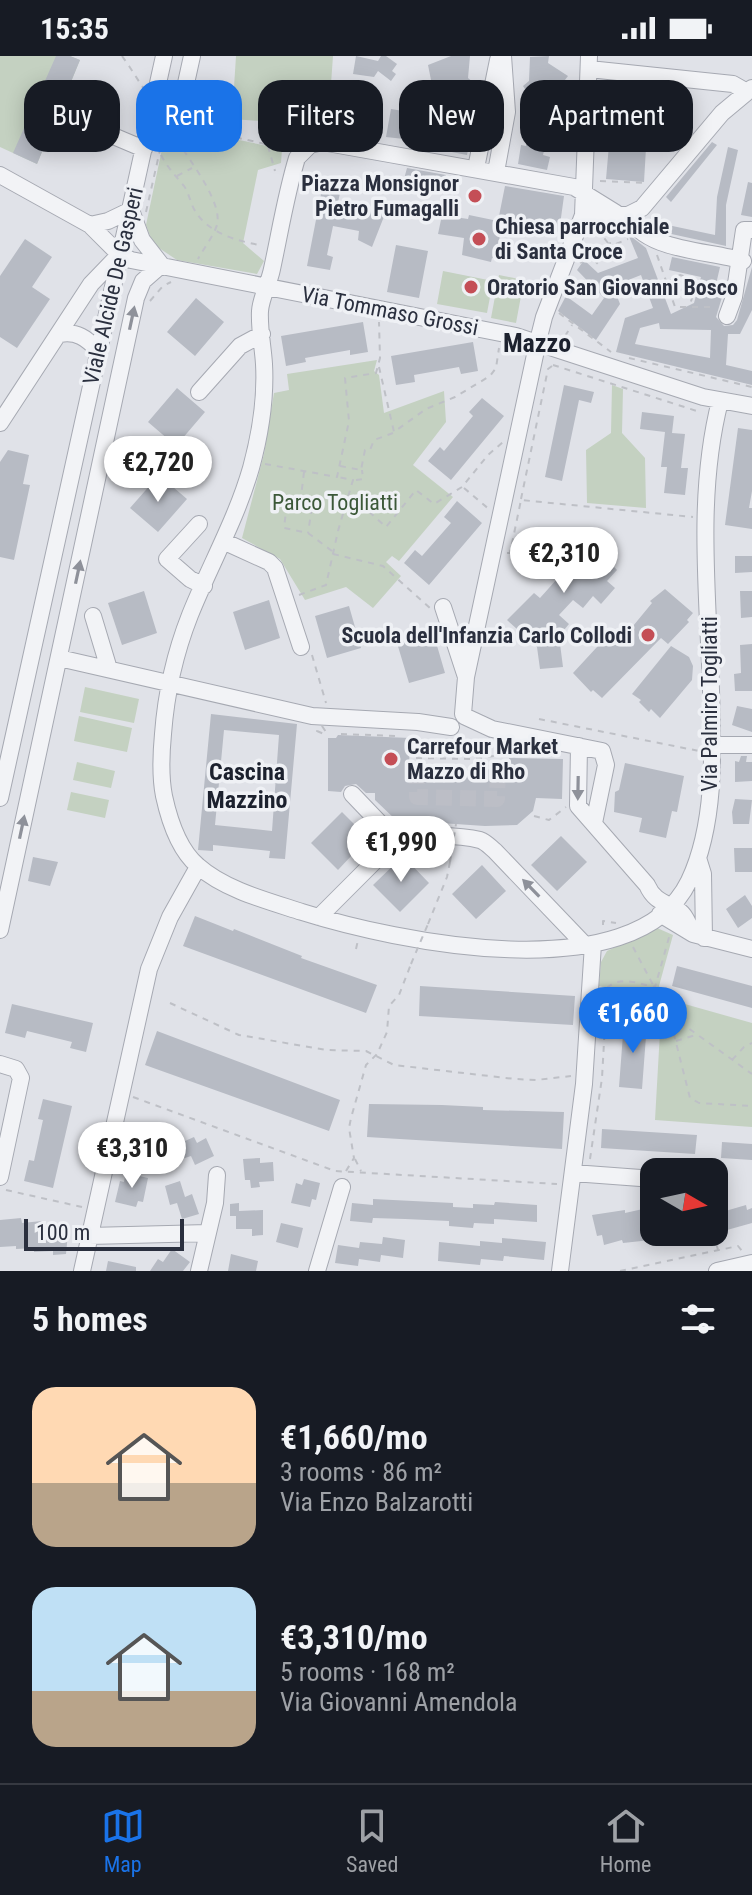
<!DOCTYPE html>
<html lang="en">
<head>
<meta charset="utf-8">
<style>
  :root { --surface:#171b24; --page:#20242c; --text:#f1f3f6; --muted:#9ea1a6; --line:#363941; --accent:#1a73e8 }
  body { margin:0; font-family:"Roboto Condensed",sans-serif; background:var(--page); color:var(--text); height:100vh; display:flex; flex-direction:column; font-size:30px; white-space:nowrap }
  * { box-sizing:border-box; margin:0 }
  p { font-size:26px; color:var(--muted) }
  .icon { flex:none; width:44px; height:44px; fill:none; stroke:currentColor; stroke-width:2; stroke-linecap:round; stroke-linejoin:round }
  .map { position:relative; height:1215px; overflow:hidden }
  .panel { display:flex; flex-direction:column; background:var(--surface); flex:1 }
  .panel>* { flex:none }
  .top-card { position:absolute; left:24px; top:24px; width:704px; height:72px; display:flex; gap:16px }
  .needle { width:52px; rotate:99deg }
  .controls { position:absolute; left:640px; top:1102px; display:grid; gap:16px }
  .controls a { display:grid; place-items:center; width:88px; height:88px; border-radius:16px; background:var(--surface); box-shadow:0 4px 20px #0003; font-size:40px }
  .scale { position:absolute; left:24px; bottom:20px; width:160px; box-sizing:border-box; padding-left:8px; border:4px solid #2a2f3e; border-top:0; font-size:22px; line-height:28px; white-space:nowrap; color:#2a2f3e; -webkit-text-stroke:6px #eff1f5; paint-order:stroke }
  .price { position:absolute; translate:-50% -68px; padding:0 18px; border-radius:28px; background:#fff; color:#222; font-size:26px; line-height:52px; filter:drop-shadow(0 2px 4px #0008) }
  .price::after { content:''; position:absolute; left:50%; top:48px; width:24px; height:18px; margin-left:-12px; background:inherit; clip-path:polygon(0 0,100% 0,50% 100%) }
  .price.on { background:var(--accent); color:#fff }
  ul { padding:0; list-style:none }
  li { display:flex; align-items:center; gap:24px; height:200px; padding:0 32px }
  li span { display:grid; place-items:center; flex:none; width:224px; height:160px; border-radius:24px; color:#555 }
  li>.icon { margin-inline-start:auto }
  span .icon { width:96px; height:96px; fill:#fffc; stroke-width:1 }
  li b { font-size:34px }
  h2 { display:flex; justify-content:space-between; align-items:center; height:96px; padding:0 32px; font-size:34px }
  .pill { padding:0 28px; border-radius:24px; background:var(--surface); box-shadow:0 4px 20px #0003; font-size:28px; line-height:72px }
  .pill.on { background:var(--accent); color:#fff }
  .status { display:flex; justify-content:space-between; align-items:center; height:56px; padding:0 40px; background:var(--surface); direction:ltr }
  .status svg { height:22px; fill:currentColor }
  .tabs { display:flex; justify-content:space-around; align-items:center; height:112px; border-top:2px solid var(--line); background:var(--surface); font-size:22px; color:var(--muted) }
  .tabs a { display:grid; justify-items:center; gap:4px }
  .tabs .on { color:var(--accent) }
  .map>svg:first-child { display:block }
  .green { fill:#c4d1c1 }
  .building { fill:#b7bbc4; fill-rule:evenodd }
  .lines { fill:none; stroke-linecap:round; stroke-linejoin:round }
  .minor-tunnel { stroke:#bcbec6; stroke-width:16; stroke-dasharray:16 8; stroke-linecap:butt }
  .minor-casing { stroke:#a6a9b2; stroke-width:18 }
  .path { stroke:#bec0c6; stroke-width:2; stroke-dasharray:6 6; stroke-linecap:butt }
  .minor { stroke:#f2f3f6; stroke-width:16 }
  .path-bridge { stroke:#bec0c6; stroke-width:2; stroke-dasharray:6 6; stroke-linecap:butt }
  .oneway { fill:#8e919a }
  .poi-dot { fill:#c44e56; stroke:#eff1f5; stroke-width:3 }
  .labels { text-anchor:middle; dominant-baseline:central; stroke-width:7; stroke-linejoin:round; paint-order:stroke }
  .poi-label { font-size:22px; font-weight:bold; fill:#2a2f3e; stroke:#eff1f5; text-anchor:start }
  .street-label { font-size:22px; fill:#2a2f3e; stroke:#eff1f5 }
  .park-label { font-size:22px; fill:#3b5838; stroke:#eff1f5 }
  .neighbourhood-label { font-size:24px; font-weight:bold; fill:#1c212e; stroke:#eff1f5 }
  .quarter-label { font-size:26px; font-weight:bold; fill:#1c212e; stroke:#eff1f5 }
</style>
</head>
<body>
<div class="status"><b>15:35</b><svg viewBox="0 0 49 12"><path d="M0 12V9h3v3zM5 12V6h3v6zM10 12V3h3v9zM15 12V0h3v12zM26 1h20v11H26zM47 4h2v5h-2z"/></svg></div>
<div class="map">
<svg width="752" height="1215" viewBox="0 0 752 1215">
  <rect width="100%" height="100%" fill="#e0e2e8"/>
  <path class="green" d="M0,0h70l10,4 -43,104 -37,-17z
    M236,0h97l-5,70 -96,-7z
    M167,69l115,24 -1,14 -23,7 -15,73 21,18 -7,13 -80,-14 -24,-16 -7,-19z
    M443,215l50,10 -6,32 -50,-9z
    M499,219l25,5 -8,43 -25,-5z
    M377,304l-3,11 5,4 5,38 60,-22 2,31 -33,43 40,32 -54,64 -7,-5 -6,6 15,14 -28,32 -27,-21 -41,13 -25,-41 -38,-21 22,-84 10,-61 15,-3 -2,-16z
    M612,329l11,4 -1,44 23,25 1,50 -59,-5 -1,-53 25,-17z
    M85,631l54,12 -5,24 -54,-11z
    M79,660l53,12 -5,24 -53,-11z
    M77,706l38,9 -4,17 -38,-8z
    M71,736l38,8 -4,18 -38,-8z
    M657,872l16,7 -14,51 8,13 85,24v104l-97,-7 6,-106c-4,-26 -31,-27 -52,-22l-2,-4 -8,-2 2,-24 6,-11z"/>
  <path class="building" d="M56,0h14l10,4 -43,104 -24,-11z
    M356,0l22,5 3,-5h5l11,8 -5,7 4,3 -5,7 -13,-10 -4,6 -21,-3z
    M451,0h19l-2,22 6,5 -4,7 -4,-3 -6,8 -20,-13 -8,3 -4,-20z
    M549,0l-1,7 20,13 -10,13 -26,11 -9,-14 6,-5 1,-24z
    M563,28l14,1 -1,26h-4v-12l-9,-5z
    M652,42l33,5 -4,29 -33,-4z
    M435,47l41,8 -9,44 -46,-9 1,-5 -36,-4 5,-28 42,7z
    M530,69l19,4 -6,26 7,2 -3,13 -29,-6 3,-19 5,1z
    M712,86l5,3 -46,57 -5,-5z
    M609,89l37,3 -2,34 -38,-3z
    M728,91l10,3 -12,55v41l-59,-13 -23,-13 71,15 2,-38z
    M407,112l39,7 -3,19 -21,-4v5l-28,-6 2,-11 8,1z
    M748,126l4,1v34l-11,-2z
    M505,130l59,10 -5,36 -46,-9 -3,13 -10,-1 -4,24 -4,-1 -1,4 -29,-7 2,-17 -26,-4 4,-19 26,4 1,-4 29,6z
    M322,133l18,4 -3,14 30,6 2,-5 16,6 -13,33 -14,-7 1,-9 -26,-5 -6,29 6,2 -3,13 -23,-4z
    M628,178l18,14 25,66 23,-11 7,-26 -32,-7 3,-13 48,10 -6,26 9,1 -7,23 8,9 9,-1 4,-5 15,-53v43l-12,24h-12l-2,31 26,6v14l-136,-33 9,-34 28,-10 -12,-33 -28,11 7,18 -24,36 -38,-29 8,-15 26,19 12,-17 -27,-28 7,-10 14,13 40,-15zM659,267l1,6 51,1 -1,28 -75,-14 5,-16z
    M25,183l27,18 -20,30 18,12 -33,49 -17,-11v-61z
    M396,189l32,6 -9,47 -32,-6z
    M196,242l28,24 -29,34 -28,-24z
    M363,266l5,30 -18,3v-5l-45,8 1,4 -20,4 -5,-30z
    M473,286l5,29 -17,3 -2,-7 -45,8 1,7 -19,3 -5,-29z
    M564,329l30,7 -3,11 -12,-3 -17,81 -17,-4z
    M177,332l28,24 -29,34 -28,-24z
    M482,342l22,18 -53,64 -23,-19 12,-14 4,4 29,-35 -4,-4z
    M642,356l32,4 -2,17 13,1 -4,34h7l-3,27 -21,-2 3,-26h-6l4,-35 -25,-3z
    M738,372l14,2v61l-3,17h3v21l-27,-4z
    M8,394l21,5 -6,29 7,1 -16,75 -14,-3v-95z
    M159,419l28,24 -29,33 -28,-24z
    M457,445l25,22 -53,62 -25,-22 11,-13 7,6 29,-33 -7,-6z
    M581,476l10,8 5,-6 8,7 -7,8 20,21 -10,11 8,7 -14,16 -8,-8 -10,12 -10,-8 -14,15 10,9 -10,12 4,31 -23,2 -3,-22 -30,-27 27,-27 6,5 17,-19 -10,-9 11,-11 -8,-7 13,-16 8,7z
    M735,500h17v16l-17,1z
    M665,533l28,24 -6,7 2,2 -21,22 -7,-6 -59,60 -9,-8 -2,2 -18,-19 36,-39 10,9 33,-40 -2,-2z
    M144,535l13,42 -35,12 -14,-42z
    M740,535h12v26l-11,1z
    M269,544l11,38 -35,12 -12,-38z
    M349,550l12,42 -34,10 -12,-42z
    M433,576l12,41 -36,10 -12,-40z
    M752,588v47h-17l-1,-17 7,-1 -1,-28z
    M671,590l18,11 4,9 -1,14 -32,38 -9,-9 -2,3 -10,-10 2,-2 -9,-6z
    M737,650l15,3v23l-20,-7z
    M211,658l86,10 -12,135 -16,-1 1,-7 -57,-6v6l-15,-1zM224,674l55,5 -7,96 -57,-6z
    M338,679l72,3 -1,30 79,2 2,-3h19v-9h3l51,1 -1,40 -26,-1 -3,13 -16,14 -32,1 -89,-6 -21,-20v-7h-9l-10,-9 -11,2 -4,6 -13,-1v-53h8z
    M741,700h6l-1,6h6v19l-17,1v-21l4,1z
    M625,707l59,13 -7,36 -5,-1 -6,27 -27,-6 3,-14 -28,-6 1,-20 4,-2z
    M735,743l17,1 -3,24h-16l-1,-12z
    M342,756l26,26 -30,32 -27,-27z
    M561,780l26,26 -30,29 -26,-26z
    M734,792h18v24h-17z
    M403,800l26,27 -29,29 -27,-27z
    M33,801l25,5 -8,24 -22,-5z
    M482,809l24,26 -30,28 -24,-25z
    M745,839l7,11v12l-14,10 -12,-19z
    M195,860l38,15 1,-2 68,27 -1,2 76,27 -11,28 -183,-67z
    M677,910l75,20v22l-80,-22z
    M420,930l155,10 -2,29 -154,-9z
    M12,948l81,19 -7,29 -16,-4 2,-6 -45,-11 -2,7 -20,-5z
    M624,965l23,2 -5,66 -23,-2z
    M157,975l183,69 -11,31 -184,-66z
    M43,1043l29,7 -19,82 -29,-7 5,-21 5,1 9,-41 -5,-1z
    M369,1048l73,1 41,2v3l81,2 -2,37 -195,-12z
    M142,1066l19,4 -6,28 -1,-4 -6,10 -23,-5 5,-24 10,2z
    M602,1073l95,6 -2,19 -94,-6z
    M194,1081l3,6 9,-5 8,18 -19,9 -4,-9 -9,3 -6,-14z
    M722,1086l30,2v16l-31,-2z
    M260,1102v5l13,-1 1,19 -15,1 1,5 -9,1 -1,-8h-5l-2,-21z
    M130,1118l18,4 -5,24 -5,-1 -2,6 -21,-5 5,-21 4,1 1,-6 5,1z
    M304,1123l16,4 -4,17 -4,-1 -2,8 -19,-4 5,-20 6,2z
    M180,1125l5,16 7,-3 7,20 -17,5 -5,-16 -7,2 -5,-19z
    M373,1143l80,4v4l20,1v-4l21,1 1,-3 42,3v17l-43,-3v5l-20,-1 -1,5 -24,-2v-5l-44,-2 -32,-1 -1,5 -22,-2 2,-18 21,2z
    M239,1147v8l24,-1v25l-11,1v-7h-16v-13h-6v-12z
    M746,1149l1,5 5,-2v15l-25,7 -5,-18z
    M643,1153l1,5 10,-2v20h43v4l-4,1 1,2 -13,3 -1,-3 -19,5 -1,-5 -37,4 -1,-3 -18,5 -2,-10 -5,1 -5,-21 33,-5v3z
    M21,1162l1,5 20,-2v4l19,-1v9h7l-2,21 -13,1v-4l-19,1v-4l-18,1v-3l-16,1v-27z
    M281,1167l22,5 -5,20 -22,-6z
    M383,1181l22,3 -2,18 -22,-3 -1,7 -21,-3 -1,7 -23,-3 3,-18 21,3 1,-6 22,2z
    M502,1182l44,4 -2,18 -40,-4 -1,5 -22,-2 -1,6 -42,-4 1,-19 41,4v-5l22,2z
    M172,1193l18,13 -7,9h-33l8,-12 5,3z
    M231,1198l27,7 -2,10h-28z
    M108,1205l28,6v4h-30z"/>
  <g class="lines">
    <path class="minor-tunnel" d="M417,712v29l80,2 1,-32"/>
    <g class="minor-casing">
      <path id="minor" d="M589,13l144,15 14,8
        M73,63l71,30
        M177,68l15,-68
        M476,112l22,-108
        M496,116l11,-60 -4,-56
        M0,119l90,50 30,30 11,5 385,76 187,61 49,9
        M131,154l11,30 21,27
        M616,157l-42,-26 -252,-45 -12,3 -13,13c-11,36 -17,74 -25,111 -3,15 -11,28 -12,42 -1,18 3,36 4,53 2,35 -4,71 -13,104 -15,52 -41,97 -61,147 -15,38 -24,79 -27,119 -2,21 -3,42 1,62 5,23 15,54 34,70 27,24 70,35 104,46 92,29 333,81 387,-31 27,-57 24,-130 22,-191 -3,-96 -15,-195 9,-289
        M583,159h45l14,-7 80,-95 30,-25
        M628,159c16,37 82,35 115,46
        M90,169l18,-4 23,-11
        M727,260l7,-19 10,-67h8
        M60,278c17,-3 26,4 38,16
        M199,336l41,-46 22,-12
        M0,367l91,-139 27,-28
        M199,468l-32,35 23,20 14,7
        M225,486l44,20 6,6 26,79
        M443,551l23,70
        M93,560l16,53
        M59,602l253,58 106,6 33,5
        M463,658l3,-37 72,-336 6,-24 39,-102 6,-159
        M464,660l28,13 110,22 4,14 -12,58
        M713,689h39
        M579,690l-1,60 69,79c7,16 17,17 31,25 8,5 11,16 15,24
        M352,738l44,46
        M0,742l164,-742
        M698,802l5,16 1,64
        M660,858l33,20 59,15
        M319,861l77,-77c18,-6 65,-5 84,0 6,2 10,7 15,11l90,94
        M0,874l136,-632 7,-17 16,-14
        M0,1008l16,5 5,9 -21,99
        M573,1117l81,6
        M714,1127h2
        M89,1180l119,-3
        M82,1215l67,-302 21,-52 28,-50
        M199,1215l16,-68 2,-28
        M317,1215l25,-84
        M560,1215l24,-187 9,-140
        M717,1215l35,-8"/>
    </g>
    <path class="path" d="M122,0l7,10
      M189,71l99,22
      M177,84c12,20 46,62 40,85 -4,12 -13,23 -19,34
      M268,90l7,25
      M161,99c6,12 14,20 23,31 5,7 6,16 10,23 12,23 42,32 66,36
      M177,120l15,-8
      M600,125l45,2
      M146,156l19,-84
      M597,173l11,14
      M607 191a4 4 0 1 1 8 0a4 4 0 1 1-8 0Z
      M616,188l12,-5
      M585,195l17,17
      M657,199l18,52h39
      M580,207l9,-8 18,-7
      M668,226l12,-7 17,5 -7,25
      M678.5 238a4.5 4.5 0 1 1 9 0a4.5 4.5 0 1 1-9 0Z
      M686,234l10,-9
      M150,245l13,-15 8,-4
      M559,257l52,39
      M565,280l7,-11
      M629,302l123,29
      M553,309l147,47
      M379,311l15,65 32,-23 29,-12 35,-21 6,-8 3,-20
      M265,408l72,13 12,-56 -4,-43 31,-5 4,-15 -1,-36
      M340,410l21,4 4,-20h5l4,-10 19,-7
      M304,416l-4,33 -13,-2 -3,25 24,5 24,18
      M356,424l7,-1 -1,-9
      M464,432l26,22
      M521,443l27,-130 4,-3
      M347,447l19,6 20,18 30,-37 18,14 28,-17 26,-32 15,-13
      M301,449l11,2 -4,26
      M507,497h3l11,-53 172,17
      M333,498l50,12 47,42
      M299,539l27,-10 12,-54 15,-51 -15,-3
      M312,599l14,48
      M539,663l160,32
      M322,670l4,6 -2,2 -7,-3z
      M341,678l55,2v-4
      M414,680v22l58,1 37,-5
      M534,760l15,4 17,-13
      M428,868l19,-47 3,-15
      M603,869v-4l13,2
      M633,891l36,68 21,83 9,5 53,3
      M356,893l2,-9
      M607,932c13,-13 32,-4 48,-1l15,-53
      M170,947l69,32 88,15 39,1 28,14 121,14 21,1 35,-4
      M670,959l82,59
      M676,985l20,-6
      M732,1004l12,-13 8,-4
      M133,1041l202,74 222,13
      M355,1103l6,12
      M590,1103l12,-81 5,-89h-3
      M346,1115l8,-13 -5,-30 2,-10 15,-53 11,-11 10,-22 2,-26 10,-11 12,-31
      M6,1134l76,17
      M713,1176l5,18
      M620,1215l118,-25 4,5"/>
    <use href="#minor" class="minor"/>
    <path class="path-bridge" d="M129,10l48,74
      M450,806l6,-38
      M411,908l17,-40"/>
  </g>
  <defs><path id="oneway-solid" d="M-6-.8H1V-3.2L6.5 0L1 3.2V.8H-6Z" transform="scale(2)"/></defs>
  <g class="oneway">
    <use href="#oneway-solid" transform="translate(132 262) rotate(-78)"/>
    <use href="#oneway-solid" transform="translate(78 516) rotate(-78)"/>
    <use href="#oneway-solid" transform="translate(578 732) rotate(91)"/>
    <use href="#oneway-solid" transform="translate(22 771) rotate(-78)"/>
    <use href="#oneway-solid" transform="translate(531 832) rotate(-134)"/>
  </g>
  <g class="poi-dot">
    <circle cx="475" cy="140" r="8"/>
    <circle cx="479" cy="183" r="8"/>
    <circle cx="471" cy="231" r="8"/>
    <circle cx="648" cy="579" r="8"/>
    <circle cx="391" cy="703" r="8"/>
  </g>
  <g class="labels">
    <g class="poi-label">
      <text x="459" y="127" text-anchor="end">Piazza Monsignor<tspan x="459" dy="25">Pietro Fumagalli</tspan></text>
      <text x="495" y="170">Chiesa parrocchiale<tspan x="495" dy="25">di Santa Croce</tspan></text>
      <text x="487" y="231">Oratorio San Giovanni Bosco</text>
      <text x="632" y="579" text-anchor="end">Scuola dell'Infanzia Carlo Collodi</text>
      <text x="407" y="690">Carrefour Market<tspan x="407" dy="25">Mazzo di Rho</tspan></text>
    </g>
    <g class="street-label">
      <text transform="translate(113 230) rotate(-77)">Viale Alcide De Gasperi</text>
      <text transform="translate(390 255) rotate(11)">Via Tommaso Grossi</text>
      <text transform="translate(709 648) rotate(-90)">Via Palmiro Togliatti</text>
    </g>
    <g class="park-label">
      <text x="335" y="446">Parco Togliatti</text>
    </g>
    <g class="neighbourhood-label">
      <text x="247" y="716">Cascina<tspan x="247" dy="28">Mazzino</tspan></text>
    </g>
    <g class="quarter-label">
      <text x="537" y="287">Mazzo</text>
    </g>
  </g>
</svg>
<div class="controls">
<a><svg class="needle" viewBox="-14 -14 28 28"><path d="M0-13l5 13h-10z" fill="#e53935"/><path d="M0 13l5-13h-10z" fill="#9ea1a6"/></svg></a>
</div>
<div class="scale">100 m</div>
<b class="price" style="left:158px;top:448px">€2,720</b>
<b class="price" style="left:564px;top:539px">€2,310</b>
<b class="price" style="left:401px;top:828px">€1,990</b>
<b class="price on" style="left:633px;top:999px">€1,660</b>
<b class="price" style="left:132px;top:1134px">€3,310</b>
<div class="top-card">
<a class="pill">Buy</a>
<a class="pill on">Rent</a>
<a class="pill">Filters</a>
<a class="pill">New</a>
<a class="pill">Apartment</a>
</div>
</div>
<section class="panel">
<h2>5 homes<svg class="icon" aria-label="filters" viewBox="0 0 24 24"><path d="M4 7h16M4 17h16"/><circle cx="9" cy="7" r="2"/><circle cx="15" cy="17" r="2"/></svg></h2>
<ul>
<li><span style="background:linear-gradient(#ffd9b3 60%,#b9a48a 0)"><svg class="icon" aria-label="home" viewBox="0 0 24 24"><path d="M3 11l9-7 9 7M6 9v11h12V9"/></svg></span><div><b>€1,660/mo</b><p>3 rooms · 86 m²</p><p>Via Enzo Balzarotti</p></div></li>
<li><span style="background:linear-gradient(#bfe0f5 65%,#b9a48a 0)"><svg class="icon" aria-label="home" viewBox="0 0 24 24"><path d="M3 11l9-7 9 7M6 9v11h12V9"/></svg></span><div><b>€3,310/mo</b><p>5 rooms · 168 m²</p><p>Via Giovanni Amendola</p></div></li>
</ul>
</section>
<nav class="tabs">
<a class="on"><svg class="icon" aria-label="map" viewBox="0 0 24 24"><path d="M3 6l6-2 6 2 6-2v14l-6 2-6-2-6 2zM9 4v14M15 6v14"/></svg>Map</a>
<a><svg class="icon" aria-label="saved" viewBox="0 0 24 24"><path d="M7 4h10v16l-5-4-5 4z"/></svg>Saved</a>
<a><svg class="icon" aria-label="home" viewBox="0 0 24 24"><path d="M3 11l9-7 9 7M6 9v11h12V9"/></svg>Home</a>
</nav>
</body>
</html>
